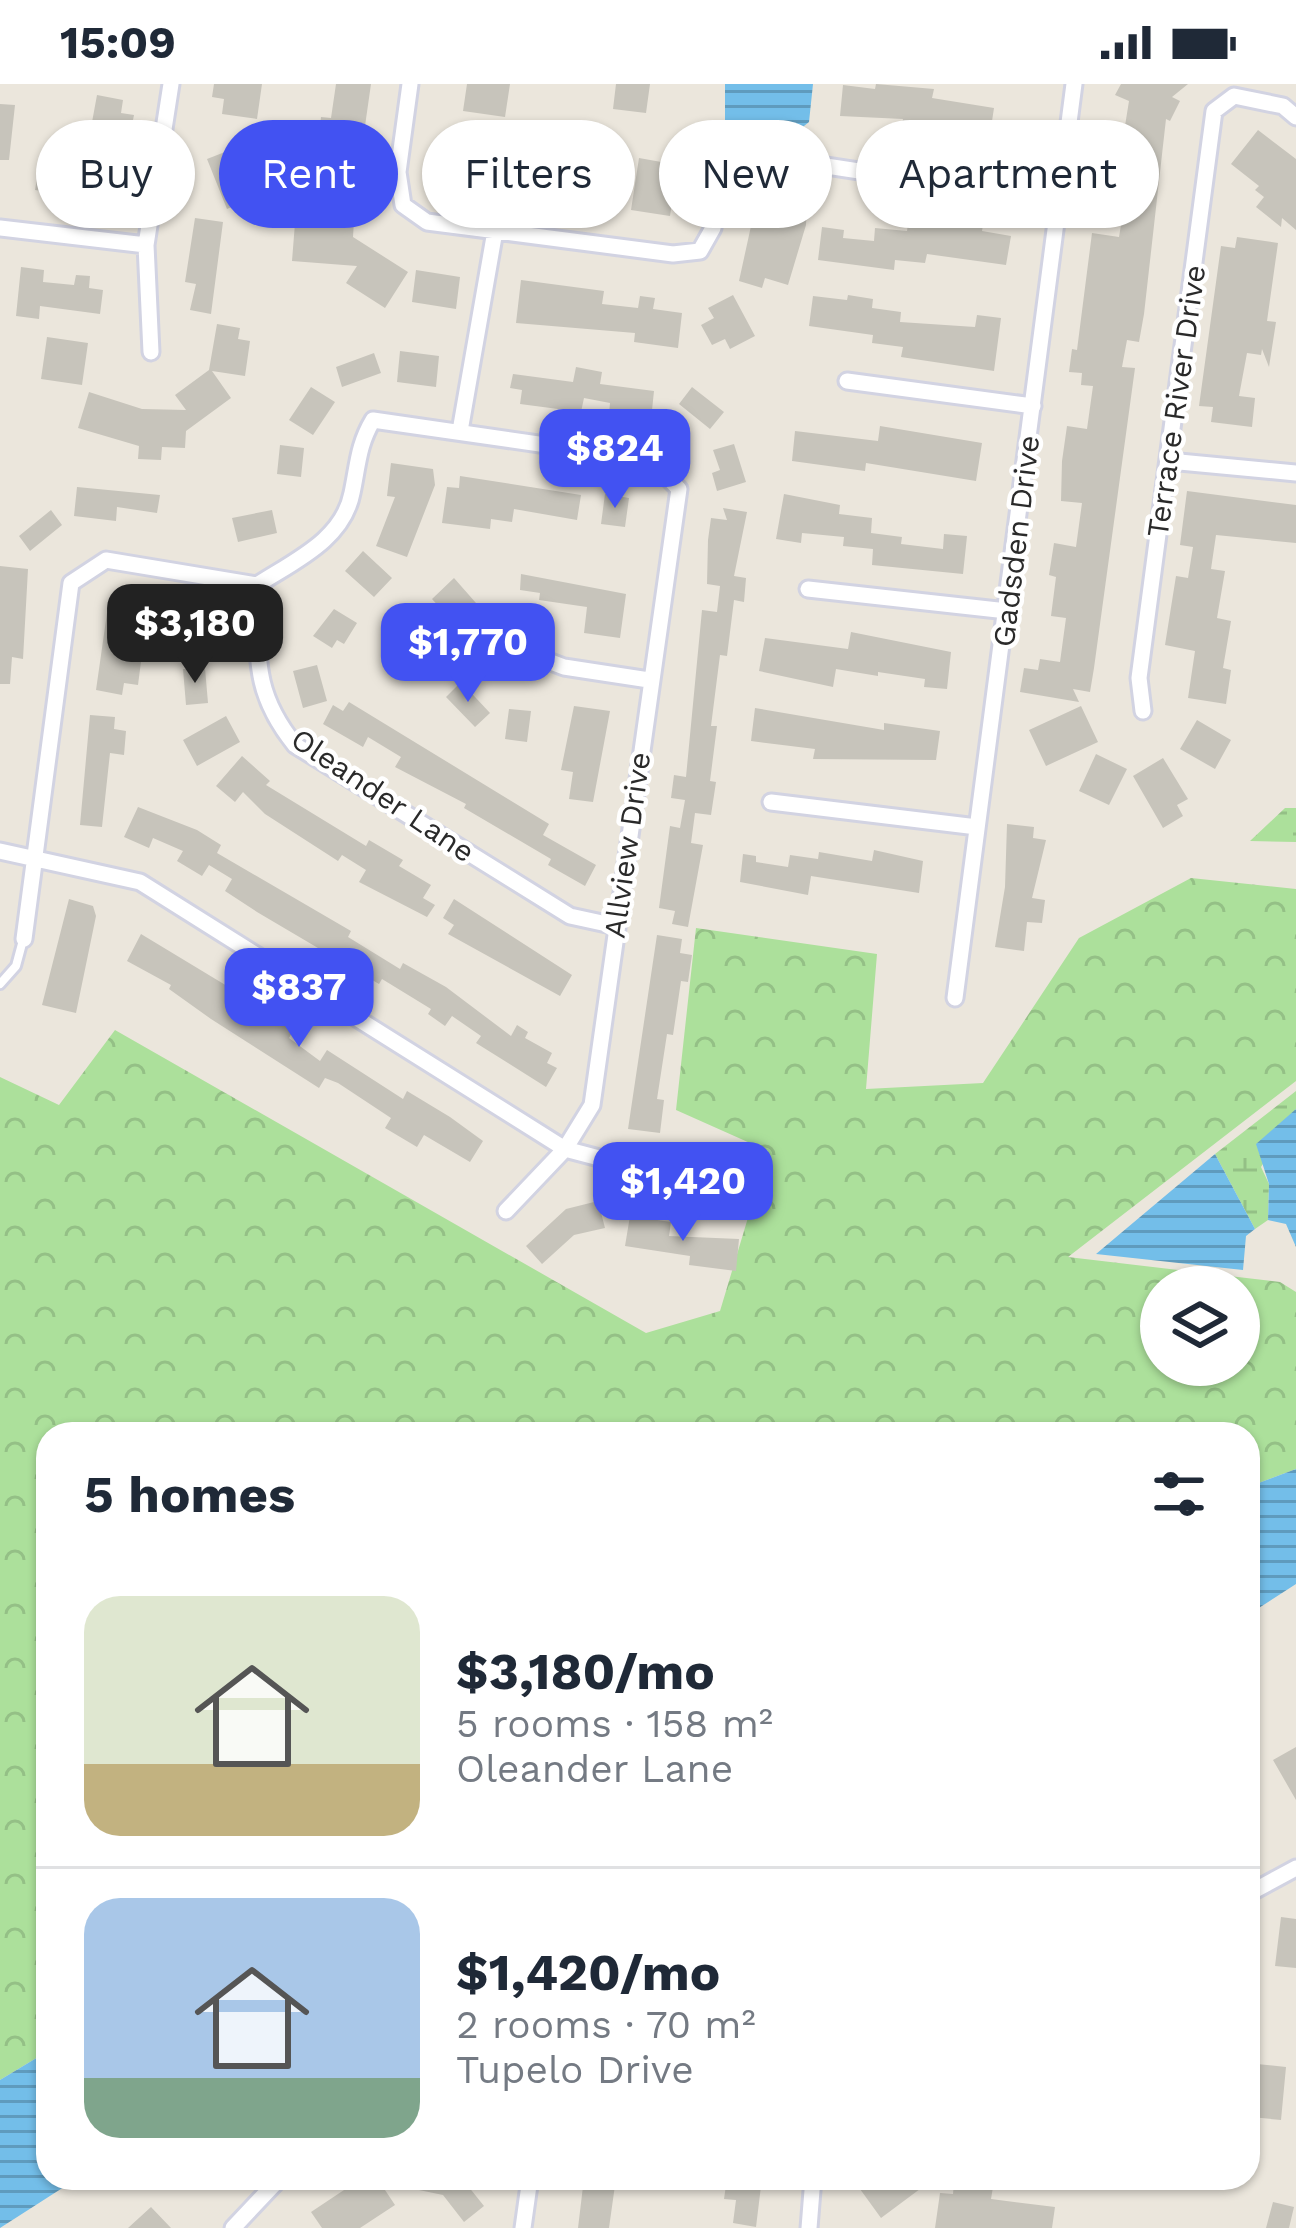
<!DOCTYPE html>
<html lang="en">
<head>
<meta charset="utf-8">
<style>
  :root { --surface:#fff; --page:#f6f6f7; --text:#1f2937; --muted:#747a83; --line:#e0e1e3; --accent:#4252f2 }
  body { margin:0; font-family:"Work Sans",sans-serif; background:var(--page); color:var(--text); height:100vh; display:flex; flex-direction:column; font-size:45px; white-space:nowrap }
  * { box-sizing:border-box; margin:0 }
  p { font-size:39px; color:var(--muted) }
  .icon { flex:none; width:66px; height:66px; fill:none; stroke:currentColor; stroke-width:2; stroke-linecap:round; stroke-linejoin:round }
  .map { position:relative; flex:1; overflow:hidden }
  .panel { position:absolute; left:36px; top:1338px; width:1224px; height:768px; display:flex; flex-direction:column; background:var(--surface); border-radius:36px; box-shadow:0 3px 9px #0004 }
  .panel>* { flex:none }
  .guide { position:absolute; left:36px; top:36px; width:1224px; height:108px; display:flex; gap:24px }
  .buttons { position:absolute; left:1140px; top:1182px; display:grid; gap:24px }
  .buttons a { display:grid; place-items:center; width:120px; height:120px; border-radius:50%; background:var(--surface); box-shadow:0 3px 9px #0004; font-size:60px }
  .price { position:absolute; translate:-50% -102px; padding:0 27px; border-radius:24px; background:var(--accent); color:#fff; font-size:39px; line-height:78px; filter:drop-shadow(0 3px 6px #0008) }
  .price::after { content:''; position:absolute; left:50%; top:72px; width:36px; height:27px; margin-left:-18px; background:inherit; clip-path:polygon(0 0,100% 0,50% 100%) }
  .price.on { background:#222; color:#fff }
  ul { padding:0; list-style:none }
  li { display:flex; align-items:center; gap:36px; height:300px; padding:0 48px }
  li+li { border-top:3px solid var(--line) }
  li span { display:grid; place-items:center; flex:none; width:336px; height:240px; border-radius:36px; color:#555 }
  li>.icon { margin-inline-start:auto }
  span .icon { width:144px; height:144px; fill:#fffc; stroke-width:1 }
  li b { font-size:51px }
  h2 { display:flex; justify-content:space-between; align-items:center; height:144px; padding:0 48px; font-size:51px }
  .pill { padding:0 42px; border-radius:54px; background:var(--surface); box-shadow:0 3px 9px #0004; font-size:42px; line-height:108px }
  .pill.on { background:var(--accent); color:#fff }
  .status { display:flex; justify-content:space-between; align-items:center; height:84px; padding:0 60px; background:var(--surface); direction:ltr }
  .status svg { height:33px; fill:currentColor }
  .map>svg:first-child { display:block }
  .forest { fill:url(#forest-crowns); fill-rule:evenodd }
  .wetland { fill:url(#wetland-marsh) }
  .water { fill:url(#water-rules) }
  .building { fill:#c7c4bb }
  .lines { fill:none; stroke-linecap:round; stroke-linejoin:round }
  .lane-casing { stroke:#d2d3e2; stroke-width:14 }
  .street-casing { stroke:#d2d3e2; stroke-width:21 }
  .lane { stroke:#fff; stroke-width:8 }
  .street { stroke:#fff; stroke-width:15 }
  .labels { text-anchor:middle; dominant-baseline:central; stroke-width:9; stroke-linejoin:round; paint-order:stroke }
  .street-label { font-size:30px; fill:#2a2a2a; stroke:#fff }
</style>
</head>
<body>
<div class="status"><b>15:09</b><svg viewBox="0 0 49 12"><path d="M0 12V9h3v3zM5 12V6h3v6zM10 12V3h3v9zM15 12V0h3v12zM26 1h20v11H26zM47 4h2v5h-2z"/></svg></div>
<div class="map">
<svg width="1296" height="2144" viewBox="0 0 1296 2144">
  <defs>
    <pattern id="forest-crowns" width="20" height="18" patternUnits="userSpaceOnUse" patternTransform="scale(3)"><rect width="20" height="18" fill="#ace09b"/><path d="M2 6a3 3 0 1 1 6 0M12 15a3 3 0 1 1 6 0" fill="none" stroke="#94c086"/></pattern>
    <pattern id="wetland-marsh" width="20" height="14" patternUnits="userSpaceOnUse" patternTransform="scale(3)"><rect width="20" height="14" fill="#ace09b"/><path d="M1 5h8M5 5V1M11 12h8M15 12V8" fill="none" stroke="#94c086"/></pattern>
    <pattern id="water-rules" width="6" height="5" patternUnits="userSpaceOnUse" patternTransform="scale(3)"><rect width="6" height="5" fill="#73bee9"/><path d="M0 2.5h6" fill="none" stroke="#5f9bbd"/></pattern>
  </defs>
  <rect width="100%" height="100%" fill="#ebe6dc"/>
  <path class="forest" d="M1191,794l105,11v192l-228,176 212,25 16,10v177l-48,18v-53h-1200v617l-48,29v-1003l59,28 56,-75 531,303 74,-22 48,-160 -92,-41 20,-182 181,26 -11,135 117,-6 96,-145zM1161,1203h78v78h-78z"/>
  <path class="wetland" d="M1285,724h11v34l-46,-1z
    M1296,1007v18l-35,58 8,17 -1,36 -13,9 -40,-75z"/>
  <path class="water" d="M725,0h88l-4,38 -10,8 -74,-10z
    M1296,1025v138l-10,-23 -18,-4 1,-36 -13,-40z
    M1215,1070l40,75 -9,7 -3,34 -147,-16z
    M1296,1385v115l-48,31v-128z
    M48,1967v127h30l-78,50v-148z"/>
  <path class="building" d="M214,0h48l-5,35 -35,-5 2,-15 -12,-2z
    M336,0h35l-12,84 -43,-6 5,-45 10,1z
    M467,0h43l-5,33 -42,-6z
    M616,0h34l-4,29 -33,-4z
    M876,0l58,5 -2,9 62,10 -2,13 31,3 -3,33 -89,-8 1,-9 -32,-6 3,-15 -63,-3 3,-31 32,4z
    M1121,0h67l-16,13 8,4 -10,20 -4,-2 -22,195 -5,28 -12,-2 -5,27 13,1 -41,300 -4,24 -17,-3 6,13 -59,-10 4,-24 14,2 2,-11 20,3 6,-44 -15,-2 5,-39 -7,-2 5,-32 22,4 6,-44 -21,-2 1,-40 5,-35 20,3 6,-43 -12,-1 1,-12 -13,-1 3,-23 5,1 15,-117 27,4 7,-42 -30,-6 4,-23 12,2 2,-12 6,1 9,-56 -14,-6z
    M97,11l26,5 -2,13 13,2 -5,25 -39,-7z
    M0,20l15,1 -6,55h-9z
    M1258,46l38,29v71l-14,-12 -1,9 -25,-20 8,-10 -9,-7 4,-4 -28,-22z
    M230,66l20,49 -23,10 -20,-50z
    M445,66l27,3 -1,8 44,6 -4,34 -72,-10z
    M41,71l74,12 -2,12 11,2 -4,24 -85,-15z
    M547,72l43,6 -7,43 -16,-2 2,-9 -27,-5z
    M639,74l39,7 -8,51 -39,-6z
    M758,110l49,7 -1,24 -18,60 -23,-7 -3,10 -23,-7z
    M297,114l58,5 -2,34 55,35 -23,36 -39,-25 11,-17 -65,-5z
    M909,132l74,9 -1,6 29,5 -5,29 -79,-11 -2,9 -30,-3 -1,10 -76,-10 4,-33 22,3 -1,8 31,3 1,-13 32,3z
    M195,134l28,4 -12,92 -21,-4 6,-26 -11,-2z
    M1237,153l41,6 -11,78 9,1 -7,45 -7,-18 -1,6 -14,-2 -8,43 16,2 -3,29 -41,-5 2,-15 -14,-1 22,-160 14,2z
    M21,183l23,3 -1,12 31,3 2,-10 14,1 -1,12 14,2 -3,24 -60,-8 -1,13 -23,-3z
    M416,186l44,7 -4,32 -44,-7z
    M521,196l83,11 -2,13 36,4 2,-12 15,2 -2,11 29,4 -4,35 -44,-6 1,-9 -119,-10z
    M733,211l22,41 -25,13 -5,-10 -13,6 -11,-20 13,-7 -6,-10z
    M848,211l25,4 -1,9 29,4 -1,10 75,5 2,-12 24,3 -7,53 -93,-14 2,-10 -31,-4 1,-8 -64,-9 4,-30 34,4z
    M217,240l23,4 -2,11 12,2 -5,35 -33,-5 19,27 -45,33 -1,17 -23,-1 -1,13 -23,-1 1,-13 -61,-18 11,-36 53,17 44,1 -11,-15 34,-25z
    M47,253l41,6 -6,42 -41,-6z
    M400,267l39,5 -3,31 -39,-5z
    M374,269l7,20 -39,14 -6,-20z
    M576,283l26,5 -2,12 54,7 -3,29 -42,-6 1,-11 -26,-5 -3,14 -61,-8 2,-14 -12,-2 3,-14 60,8z
    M311,303l24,15 -22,33 -24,-15z
    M692,303l32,25 -14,17 -31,-25z
    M880,342l102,17 -6,38 -110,-18 -1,8 -73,-10 3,-30 83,10z
    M734,360l12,38 -29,9 -5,-18 8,-3 -7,-20z
    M280,361l24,3 -3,29 -24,-3z
    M391,379l42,6 2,16 -28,72 -31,-11 19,-49 -8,-1z
    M460,392l121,19 -4,25 -63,-11 -2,13 -21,-3 -1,10 -48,-6 5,-36 12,1z
    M77,403l83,8 -3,18 -40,-6 -1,14 -42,-5z
    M1187,407l109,14v38l-80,-8 -5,34 14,2 -8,47 14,3 -8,47 8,2 -5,34 -38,-6 7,-47 -30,-6 11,-69 12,2 5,-31 -13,-2z
    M605,410l24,4 -4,29 -24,-3z
    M784,410l56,11 -1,9 33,4 -1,15 31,4 -1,7 42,5 1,-15 23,2 -4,38 -91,-9 1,-16 -30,-3 1,-9 -42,-4 -1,10 -25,-4z
    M723,424l24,4 -13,64 12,2 -2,24 -10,-2 -7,56 -7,-1 -9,71h6l-7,55 6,1 -5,33 -16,-2 -4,30 12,2 -15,82 -16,-3 3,-13 -16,-3 11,-82 10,2 5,-28 -14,-2 3,-23 12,2 16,-167 15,2 3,-26 -13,-2 1,-44 3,-22 16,2z
    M51,426l11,15 -32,26 -11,-15z
    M272,426l5,23 -39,9 -6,-24z
    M363,467l29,27 -18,19 -29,-26z
    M0,482l28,3 -5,90 -11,-2 -2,27h-10z
    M521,490l105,20 -6,44 -36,-5 3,-26 -48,-7 1,-7 -20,-3z
    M454,494l22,25 -22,20 -22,-24z
    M122,519l26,4 -10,78 -14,-2 -2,12 -26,-5 11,-77 13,2z
    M191,523l32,4 -3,26 -11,-2 -1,13 -22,-3z
    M334,525l23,14 -13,21 -7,-4 -5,8 -19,-12z
    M851,548l100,20 -4,37 -23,-2 1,-8 -47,-7v4l-42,-7 -3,18 -74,-16 6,-33 83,11z
    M446,552l4,32 -33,4 -4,-32z
    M317,581l10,36 -24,7 -10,-37z
    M205,584l3,35 -22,2 -3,-36z
    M461,598l29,31 -15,14 -29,-30z
    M349,618l200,122 -6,11 53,30 -11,21 -37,-21 3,-6 -87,-51 2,-4 -71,-37 6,-10 -33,-20 -5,10 -40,-23 10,-19 10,6z
    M574,622l36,5 -17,91 -24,-3 4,-27 -12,-2z
    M1081,622l17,36 -52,24 -17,-36z
    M755,624l129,22v-7l56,8 -4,29 -123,-1 2,-10 -64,-8z
    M509,625l22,2 -4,31 -22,-3z
    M90,631l25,2 -1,12 12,2 -2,24 -14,-2 -8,74 -22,-2z
    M226,632l14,26 -43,24 -14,-26z
    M1197,636l34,20 -16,29 -35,-20z
    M1096,670l31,15 -18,36 -30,-14z
    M242,672l28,25 -4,4 100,61 3,-6 34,20 -4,6 32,19 -8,13 12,7 -8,12 -68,-35 7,-12 -24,-15 -4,6 -73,-47 -22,-22 -8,10 -19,-16z
    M1163,674l25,41 -11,6 6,11 -20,12 -30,-52z
    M138,723l59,23 24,15 -4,8 134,78 -3,6 52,32 3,-6 43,24 65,49 6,-11 11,7 -3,6 27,15 -5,10 10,5 -11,19 -70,-44 5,-7 -29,-20 -7,10 -17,-12 3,-5 -49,-30 -3,5 -122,-72 -32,-21 7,-12 -23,-14 -7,11 -25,-15 6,-10 -30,-13 -4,10 -25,-11z
    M1007,740l27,3 -1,11 13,2 -14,58 13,2 -3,23 -15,-1 -3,29 -29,-4 10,-60z
    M874,766l49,11 -4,32 -108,-17 -3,19 -68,-13 3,-28 13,2v6l32,5 2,-12 28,4 1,-7 53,9z
    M69,815l24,7 3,10 -20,97 -34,-8z
    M454,815l118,76 -12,21 -112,-62 6,-9 -11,-7z
    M141,850l154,93 -6,11 31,23 7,-11 76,49 4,-8 43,26 33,24 -13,21 -46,-27 -7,12 -32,-19 6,-10 -53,-35 -13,-5 -6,10 -108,-69 -42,-30 2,-4 -44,-24z
    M657,851l25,4 -2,14 12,2 -4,27 -7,-1 -8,54 -6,-1 -10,65 7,1 -4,33 -32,-4z
    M598,1117l7,27 -31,7 -32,29 -16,-18 40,-37z
    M630,1132l41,6 -2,14 70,3 -3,32 -47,-6 1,-9 -65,-10z
    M1296,1663v53l-23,-40z
    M1281,1833l15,2v49l-21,-2z
    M1257,1980l29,3 -5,53 -30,-3z
    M362,2094h15l18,27 -35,23h-38l-11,-16z
    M391,2094h87l-10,8 16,20 -20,16 -21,-27 -53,-11z
    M584,2094h32l-7,50h-31z
    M727,2094h35l-6,49 -23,-4 3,-23 -12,-1z
    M852,2094h66l6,8 -43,32z
    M954,2098l39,5 -2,12 64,8 -3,21h-117l5,-35 13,1z
    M1273,2118l21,5 -5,21h-23z
    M151,2123l20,21h-43z"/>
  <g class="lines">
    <g class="lane-casing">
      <path id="lane" d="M0,900l16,-18 7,-26"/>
    </g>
    <g class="street-casing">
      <path id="street" d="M410,0l-12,88 5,33 24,17 246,32 27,-3 13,-23 10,-56 32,-17 306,47
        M0,144l146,17
        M151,268l-5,-107 25,-161
        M847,297l186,25
        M460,347l35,-200
        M1169,377l127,12
        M257,501c2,68 -7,104 38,160l275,171 46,10
        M808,505l199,22
        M522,567l42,16 85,13
        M1143,627l-4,-33 75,-567 20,-15 49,10 13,11
        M771,718l206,25
        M0,767l140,31 425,267 110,29
        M24,855l47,-356 35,-23 151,25c37,-24 86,-45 95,-92 6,-28 6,-48 21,-73l277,40 29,29 -87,616 -27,44 -59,62
        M955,914l119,-914
        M1248,1810l48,-26
        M233,2144l47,-50
        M523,2144l7,-50
        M809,2144l4,-50"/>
    </g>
    <use href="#lane" class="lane"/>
    <use href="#street" class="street"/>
  </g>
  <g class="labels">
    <g class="street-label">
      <text transform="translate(1176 317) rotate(-82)">Terrace River Drive</text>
      <text transform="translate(1016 457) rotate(-83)">Gadsden Drive</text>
      <text transform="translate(383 711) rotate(34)">Oleander Lane</text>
      <text transform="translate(627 761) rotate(-82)">Allview Drive</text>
    </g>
  </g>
</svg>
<div class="buttons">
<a><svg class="icon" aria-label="layers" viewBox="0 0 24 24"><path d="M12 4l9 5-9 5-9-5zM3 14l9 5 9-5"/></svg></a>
</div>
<b class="price" style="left:615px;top:427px">$824</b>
<b class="price on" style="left:195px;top:602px">$3,180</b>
<b class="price" style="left:468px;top:621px">$1,770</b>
<b class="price" style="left:299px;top:966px">$837</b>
<b class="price" style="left:683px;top:1160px">$1,420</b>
<div class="guide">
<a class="pill">Buy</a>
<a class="pill on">Rent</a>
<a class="pill">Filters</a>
<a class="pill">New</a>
<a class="pill">Apartment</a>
</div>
<section class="panel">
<h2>5 homes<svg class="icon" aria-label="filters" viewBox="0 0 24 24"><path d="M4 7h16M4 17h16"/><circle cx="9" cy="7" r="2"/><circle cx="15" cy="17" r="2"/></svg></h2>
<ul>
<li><span style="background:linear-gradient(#dfe7d0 70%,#c2b280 0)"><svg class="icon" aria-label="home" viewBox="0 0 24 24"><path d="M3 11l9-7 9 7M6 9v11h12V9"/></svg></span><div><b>$3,180/mo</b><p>5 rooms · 158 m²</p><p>Oleander Lane</p></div></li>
<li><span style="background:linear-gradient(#a9c7e8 75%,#7fa58c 0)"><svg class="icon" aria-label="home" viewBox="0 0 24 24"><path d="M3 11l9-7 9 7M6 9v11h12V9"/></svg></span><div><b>$1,420/mo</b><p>2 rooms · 70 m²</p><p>Tupelo Drive</p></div></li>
</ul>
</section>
</div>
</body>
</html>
